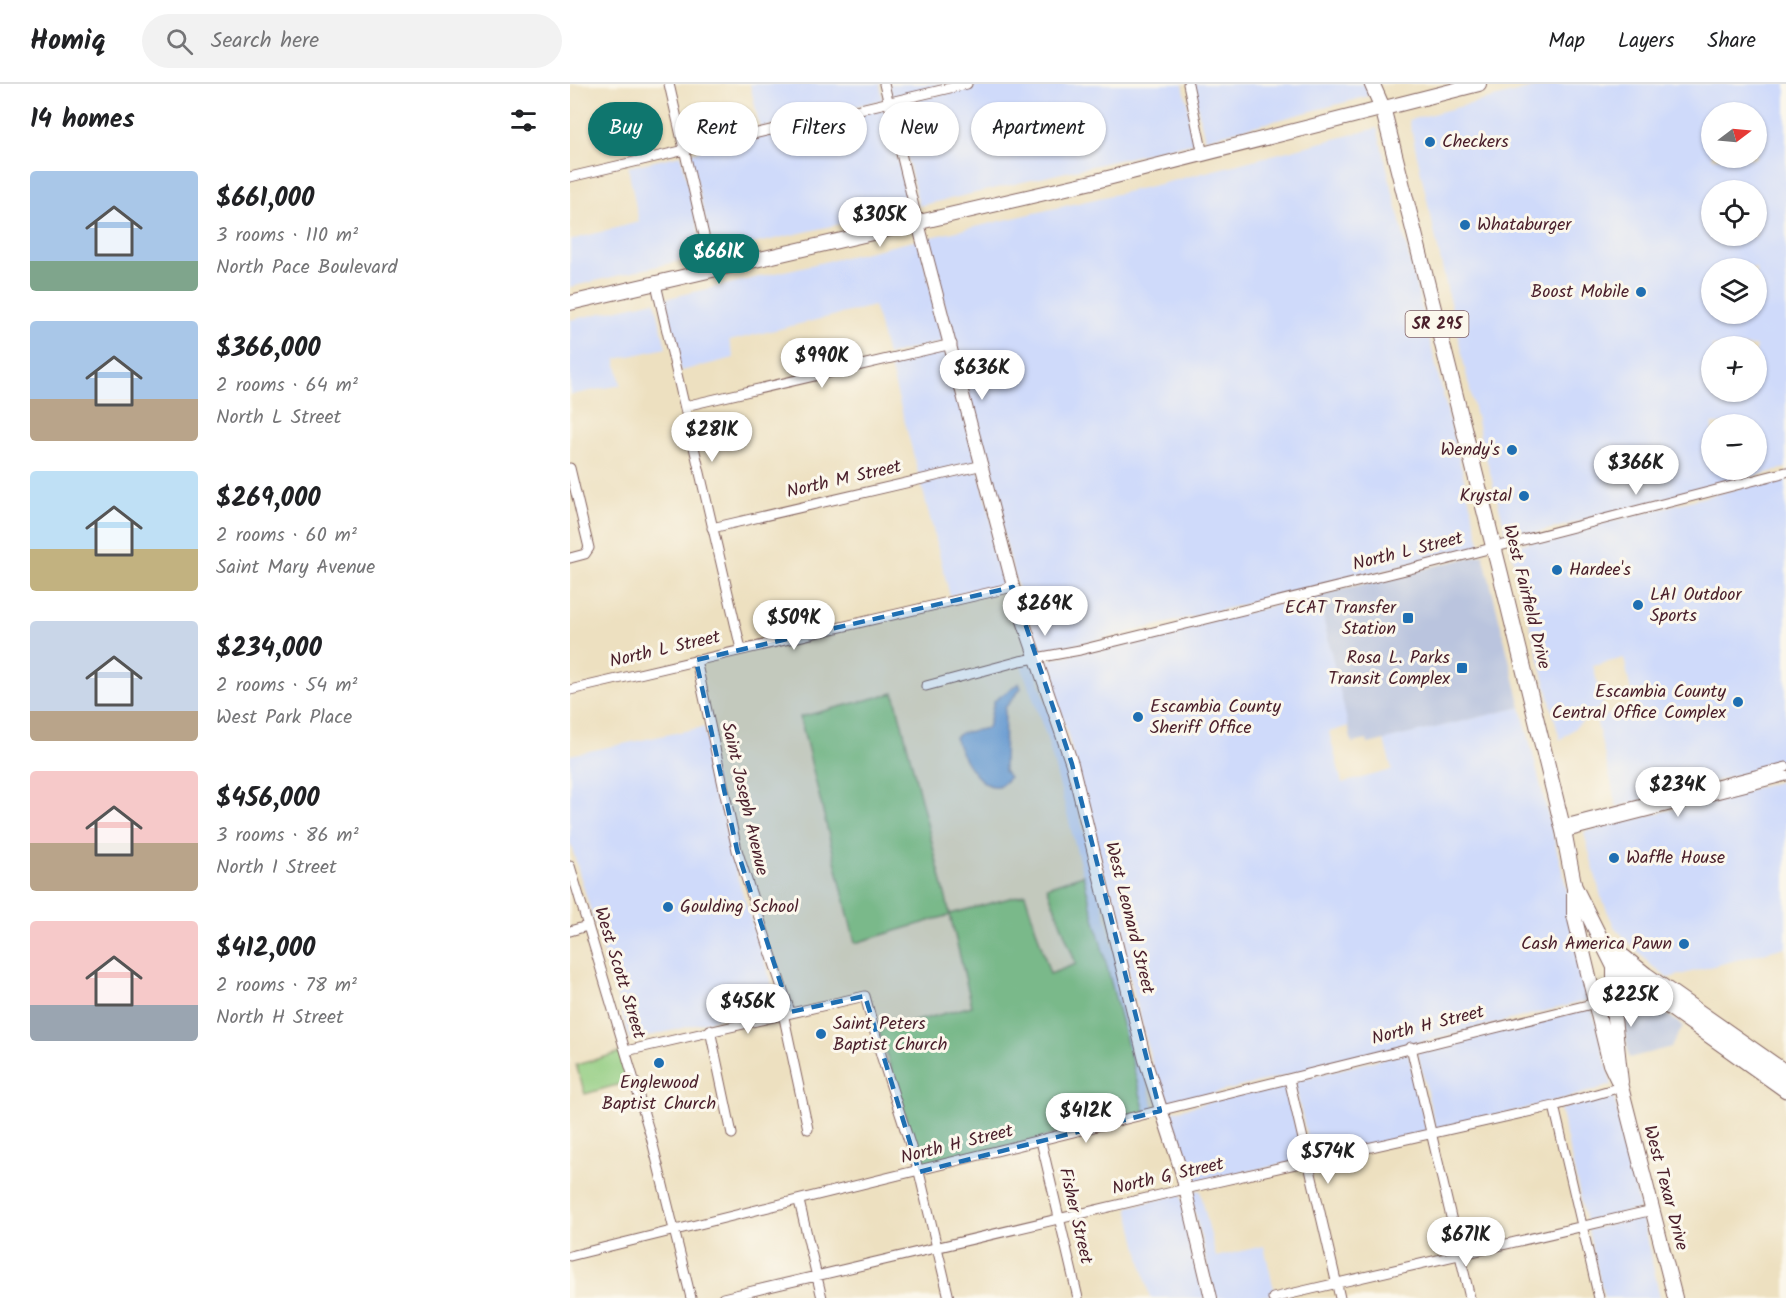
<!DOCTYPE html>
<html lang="en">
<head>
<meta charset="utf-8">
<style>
  :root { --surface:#fff; --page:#f2f2f2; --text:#202124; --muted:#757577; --line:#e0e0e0; --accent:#0f766e }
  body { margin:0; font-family:Kalam,sans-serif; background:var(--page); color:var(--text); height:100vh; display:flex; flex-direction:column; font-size:22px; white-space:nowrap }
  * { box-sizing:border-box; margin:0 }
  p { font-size:20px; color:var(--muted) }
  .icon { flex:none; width:33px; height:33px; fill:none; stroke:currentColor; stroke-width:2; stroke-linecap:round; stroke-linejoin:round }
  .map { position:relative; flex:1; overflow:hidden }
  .panel { display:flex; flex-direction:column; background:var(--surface); width:570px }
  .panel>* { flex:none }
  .banner { position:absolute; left:18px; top:18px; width:570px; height:54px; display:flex; gap:12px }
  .needle { width:39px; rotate:74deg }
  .buttons { position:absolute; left:1131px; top:18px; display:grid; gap:12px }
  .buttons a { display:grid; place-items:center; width:66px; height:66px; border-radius:50%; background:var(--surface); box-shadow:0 2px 4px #0004; font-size:30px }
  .price { position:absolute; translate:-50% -51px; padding:0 14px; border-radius:21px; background:#fff; color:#222; font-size:20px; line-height:39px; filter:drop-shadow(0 2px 3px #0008) }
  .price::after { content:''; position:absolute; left:50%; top:36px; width:18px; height:14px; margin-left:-9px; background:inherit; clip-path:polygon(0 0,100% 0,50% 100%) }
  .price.selected { background:var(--accent); color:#fff }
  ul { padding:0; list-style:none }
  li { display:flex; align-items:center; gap:18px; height:150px; padding:0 30px }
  li span { display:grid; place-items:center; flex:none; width:168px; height:120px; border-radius:6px; color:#555 }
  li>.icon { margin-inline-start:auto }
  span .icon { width:72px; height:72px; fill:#fffc; stroke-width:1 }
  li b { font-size:26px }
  h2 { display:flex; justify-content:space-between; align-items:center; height:72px; padding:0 30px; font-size:26px }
  .pill { padding:0 21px; border-radius:27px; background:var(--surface); box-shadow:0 2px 4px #0004; font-size:21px; line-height:54px }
  .pill.selected { background:var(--accent); color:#fff }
  header { display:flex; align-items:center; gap:36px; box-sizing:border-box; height:84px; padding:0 30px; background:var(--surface); border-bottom:2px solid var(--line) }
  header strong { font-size:28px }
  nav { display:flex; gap:33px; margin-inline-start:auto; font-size:21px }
  .search { width:420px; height:54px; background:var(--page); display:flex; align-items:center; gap:15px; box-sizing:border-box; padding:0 21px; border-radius:33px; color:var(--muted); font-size:22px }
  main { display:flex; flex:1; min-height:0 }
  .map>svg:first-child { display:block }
  .built { fill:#cfdafa; fill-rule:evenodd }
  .industrial { fill:#bac4de }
  .green { fill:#91cc80; stroke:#6e7656; stroke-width:1.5 }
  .water { fill:#6e9fd8; stroke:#5c5f82; stroke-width:1.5 }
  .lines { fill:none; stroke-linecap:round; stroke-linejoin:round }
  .minor-casing { stroke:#83635f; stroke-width:11 }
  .tertiary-casing { stroke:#83635f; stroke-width:14 }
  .secondary-casing { stroke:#83635f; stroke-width:16 }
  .primary-casing { stroke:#83635f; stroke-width:17 }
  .minor { stroke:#fff; stroke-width:9 }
  .tertiary { stroke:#fff; stroke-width:12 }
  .secondary { stroke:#fff; stroke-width:14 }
  .primary { stroke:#fff; stroke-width:15 }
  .marked { fill:#1f6fb2; fill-opacity:0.2; stroke:#1f6fb2; stroke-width:4.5; stroke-dasharray:12 8; stroke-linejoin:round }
  .poi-dot { fill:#1f6fb2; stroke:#fbf7ec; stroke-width:2 }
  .labels { text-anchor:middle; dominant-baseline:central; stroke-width:6; stroke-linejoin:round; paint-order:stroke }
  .shield { fill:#fbf7ec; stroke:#7f6065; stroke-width:1.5 }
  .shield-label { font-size:16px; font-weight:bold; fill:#4a1f2b }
  .poi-label { font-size:18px; fill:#4a1f2b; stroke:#fbf7ec; text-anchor:start }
  .street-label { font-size:18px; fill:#4a1f2b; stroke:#fbf7ec }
</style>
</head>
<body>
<header>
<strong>Homiq</strong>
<div class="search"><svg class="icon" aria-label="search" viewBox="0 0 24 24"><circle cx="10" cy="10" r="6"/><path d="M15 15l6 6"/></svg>Search here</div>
<nav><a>Map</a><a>Layers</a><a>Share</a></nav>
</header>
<main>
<section class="panel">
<h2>14 homes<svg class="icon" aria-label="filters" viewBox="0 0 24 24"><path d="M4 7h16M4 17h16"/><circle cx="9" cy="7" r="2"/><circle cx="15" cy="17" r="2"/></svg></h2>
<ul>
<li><span style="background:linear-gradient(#a9c7e8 75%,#7fa58c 0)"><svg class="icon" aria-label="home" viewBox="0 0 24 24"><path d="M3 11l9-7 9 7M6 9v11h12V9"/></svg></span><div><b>$661,000</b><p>3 rooms · 110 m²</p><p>North Pace Boulevard</p></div></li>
<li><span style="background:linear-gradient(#a9c7e8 65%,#b9a48a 0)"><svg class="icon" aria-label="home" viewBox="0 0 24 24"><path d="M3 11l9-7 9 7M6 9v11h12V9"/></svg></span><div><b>$366,000</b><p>2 rooms · 64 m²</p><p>North L Street</p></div></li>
<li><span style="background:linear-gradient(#bfe0f5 65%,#c2b280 0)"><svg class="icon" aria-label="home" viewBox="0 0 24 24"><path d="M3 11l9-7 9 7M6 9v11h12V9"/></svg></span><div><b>$269,000</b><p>2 rooms · 60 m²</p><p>Saint Mary Avenue</p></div></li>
<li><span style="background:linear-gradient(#c9d6e8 75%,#b9a48a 0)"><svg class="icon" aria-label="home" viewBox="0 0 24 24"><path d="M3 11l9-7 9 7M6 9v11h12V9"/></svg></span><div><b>$234,000</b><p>2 rooms · 54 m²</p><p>West Park Place</p></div></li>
<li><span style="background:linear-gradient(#f6c9c9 60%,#b9a48a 0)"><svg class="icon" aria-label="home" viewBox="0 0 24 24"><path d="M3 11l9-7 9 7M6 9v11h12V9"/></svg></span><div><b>$456,000</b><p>3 rooms · 86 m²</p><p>North I Street</p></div></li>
<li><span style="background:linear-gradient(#f6c9c9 70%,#9aa5b1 0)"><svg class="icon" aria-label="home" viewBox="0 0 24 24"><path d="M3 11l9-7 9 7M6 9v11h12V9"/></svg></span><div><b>$412,000</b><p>2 rooms · 78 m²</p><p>North H Street</p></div></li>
</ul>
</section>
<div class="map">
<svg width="1216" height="1214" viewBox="0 0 1216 1214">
  <rect width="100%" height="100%" fill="#fbf7ec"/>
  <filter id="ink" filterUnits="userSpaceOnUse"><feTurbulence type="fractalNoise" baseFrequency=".0167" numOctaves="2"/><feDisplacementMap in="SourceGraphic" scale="12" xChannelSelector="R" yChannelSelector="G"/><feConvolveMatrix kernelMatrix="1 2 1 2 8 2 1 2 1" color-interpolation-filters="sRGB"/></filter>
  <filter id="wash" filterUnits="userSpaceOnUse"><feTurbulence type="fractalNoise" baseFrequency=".008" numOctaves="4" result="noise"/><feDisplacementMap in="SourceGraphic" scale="24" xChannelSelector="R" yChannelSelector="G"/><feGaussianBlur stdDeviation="1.35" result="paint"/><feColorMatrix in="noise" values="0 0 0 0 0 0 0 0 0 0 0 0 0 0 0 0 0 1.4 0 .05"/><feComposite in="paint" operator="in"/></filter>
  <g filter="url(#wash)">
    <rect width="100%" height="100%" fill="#ede0c0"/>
    <path class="built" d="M180,0h130l3,16 -123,28z
      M319,0h61l-58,14z
      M414,0h199l13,58 -277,64 -25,-101z
      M622,0h174l3,12 -164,43z
      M977,0h239v384l-278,72 -27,-101 -72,-319zM1142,28h44v46h-44zM1142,106h44v46h-44zM1142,184h44v46h-44zM1142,262h44v46h-44zM1142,340h44v46h-44z
      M315,23l25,101 -197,45 -23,-100z
      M807,44l104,419 -441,107 -24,-72 -89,-344 237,-55z
      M111,71l23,100 -134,32v-47l69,-18 -11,-55z
      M348,156l28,101 -59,14 -13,-49 -145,35 5,17 -53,13 -17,-72z
      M85,217l11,47 -50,11 5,26 -51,10v-75z
      M378,265l30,113 -59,14 -30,-113z
      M409,386l28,114 -57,12 -29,-113z
      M1216,392v287l-169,44 -21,-88 38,-13 -10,-48 -31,8 10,39 -43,35 -50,-193z
      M748,511l31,131 -20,6 13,51 50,-13 -8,-30 137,-33 49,195 20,98 -427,106 -97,-378 -24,-67z
      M463,579l34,102 87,344 -9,3 -98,-374 -26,-73z
      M134,643l34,151 40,126 -148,37 -60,-199v-87z
      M1216,696v167l-118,31 -16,-12 -37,-38 -14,-31 -17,-65z
      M1022,924l20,77 -59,17 -117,28 -19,-80z
      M838,968l19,80 -115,26 -18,-77z
      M715,999l19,77 -116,24 -22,-71z
      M1043,1009l27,116 -54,13 -26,-113z
      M630,1106l16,67 48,-11 11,48 -19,4h-41l-25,-106z
      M611,1110l25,104h-56l-22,-91z
      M1072,1133l18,81h-56l-16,-68z"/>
    <path class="industrial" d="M913,470l38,153 -153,37 -1,-4 -15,3 -34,-148z
      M1051,897l62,45 -12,21 -42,11 -8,-50z"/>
    <path class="green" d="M324,609l56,221 75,-20 25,80 26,-10 -29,-77 36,-12 62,237 -223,55 -43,-136 93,-25 -22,-91 -95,28 -55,-226z
      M52,968l9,29 -46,13 -9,-29z"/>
    <path class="water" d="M449,599l2,5 -16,20 -1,63 5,6c-20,30 -49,-21 -54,-40l6,-4 27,-5 6,-27z"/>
  </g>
  <g filter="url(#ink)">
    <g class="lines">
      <g class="minor-casing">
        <path id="minor" d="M99,0l43,186
          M314,0l34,139
          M618,0l15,71
          M0,93l397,-93
          M86,200l85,365
          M115,322l267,-62
          M0,384l19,80 -4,6 -15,4
          M142,444l271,-63
          M126,576l41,190 53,162
          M356,602l94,-25 60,-11 354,-87 352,-91
          M0,606l443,-103
          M991,741l225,-58
          M994,749l222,-57
          M0,782l81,271 40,161
          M0,847l17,-5
          M213,929l25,116
          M140,946l22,104
          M841,963l59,251
          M56,967l239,-55 16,59 38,117 30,126
          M719,995l51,219
          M984,1022l45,192
          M471,1057l37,157
          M229,1117l23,97
          M0,1172l1026,-253
          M153,1214l462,-109 369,-83 67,-19
          M703,1214l380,-88"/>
      </g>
      <g class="tertiary-casing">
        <path id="tertiary" d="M348,139l101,386 53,155 73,296 36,111 30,127"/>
      </g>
      <g class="secondary-casing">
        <path id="secondary" d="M0,219l522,-121 387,-98
          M1004,802v29l36,149 11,23 54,211
          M1044,876v58l7,64"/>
      </g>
      <g class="primary-casing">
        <path id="primary" d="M802,0l11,25 117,463 64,261 10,53 41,82 171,122
          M1036,859l40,32 140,98"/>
      </g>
      <use href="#minor" class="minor"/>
      <use href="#tertiary" class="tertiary"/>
      <use href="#secondary" class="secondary"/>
      <use href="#primary" class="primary"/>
    </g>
  </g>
  <path class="marked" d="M443,503l59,177 88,347 -241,61 -54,-176 -75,16 -53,-162 -41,-190z"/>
  <g class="poi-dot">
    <circle cx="860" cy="58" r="6"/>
    <circle cx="895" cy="141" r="6"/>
    <circle cx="1071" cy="208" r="6"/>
    <circle cx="942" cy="366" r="6"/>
    <circle cx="954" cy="412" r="6"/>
    <circle cx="987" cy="486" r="6"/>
    <circle cx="1068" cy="521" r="6"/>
    <rect x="832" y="528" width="12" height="12" rx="3"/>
    <rect x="886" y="578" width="12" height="12" rx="3"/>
    <circle cx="1168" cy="618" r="6"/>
    <circle cx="568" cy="633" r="6"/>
    <circle cx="1044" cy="774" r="6"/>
    <circle cx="98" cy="823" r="6"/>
    <circle cx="1114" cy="860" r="6"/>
    <circle cx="251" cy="950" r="6"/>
    <circle cx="89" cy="979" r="6"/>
  </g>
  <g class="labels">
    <rect class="shield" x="835.5" y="227" width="63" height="26" rx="4.5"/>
    <g class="shield-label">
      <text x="867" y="240">SR 295</text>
    </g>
    <g class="poi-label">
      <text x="872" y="58">Checkers</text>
      <text x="907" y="141">Whataburger</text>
      <text x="1059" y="208" text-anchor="end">Boost Mobile</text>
      <text x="930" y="366" text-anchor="end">Wendy's</text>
      <text x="942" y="412" text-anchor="end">Krystal</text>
      <text x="999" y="486">Hardee's</text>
      <text x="1080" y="511">LAI Outdoor<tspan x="1080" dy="21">Sports</tspan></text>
      <text x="826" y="524" text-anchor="end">ECAT Transfer<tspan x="826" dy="21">Station</tspan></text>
      <text x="880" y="574" text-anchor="end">Rosa L. Parks<tspan x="880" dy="21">Transit Complex</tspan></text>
      <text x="1156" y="608" text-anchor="end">Escambia County<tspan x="1156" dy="21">Central Office Complex</tspan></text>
      <text x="580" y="623">Escambia County<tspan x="580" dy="21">Sheriff Office</tspan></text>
      <text x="1056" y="774">Waffle House</text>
      <text x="110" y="823">Goulding School</text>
      <text x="1102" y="860" text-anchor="end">Cash America Pawn</text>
      <text x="263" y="940">Saint Peters<tspan x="263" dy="21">Baptist Church</tspan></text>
      <text x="89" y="999" text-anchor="middle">Englewood<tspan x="89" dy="21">Baptist Church</tspan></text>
    </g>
    <g class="street-label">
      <text transform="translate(274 396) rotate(-13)">North M Street</text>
      <text transform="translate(838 468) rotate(-14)">North L Street</text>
      <text transform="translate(956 513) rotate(76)">West Fairfield Drive</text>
      <text transform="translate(95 566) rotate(-13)">North L Street</text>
      <text transform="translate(174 715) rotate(77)">Saint Joseph Avenue</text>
      <text transform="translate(559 834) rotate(76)">West Leonard Street</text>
      <text transform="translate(49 889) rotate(73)">West Scott Street</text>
      <text transform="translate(858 942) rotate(-14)">North H Street</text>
      <text transform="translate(387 1061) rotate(-14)">North H Street</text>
      <text transform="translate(598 1093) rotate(-13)">North G Street</text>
      <text transform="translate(1095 1104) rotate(75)">West Texar Drive</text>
      <text transform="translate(505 1132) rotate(77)">Fisher Street</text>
    </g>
  </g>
</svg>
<div class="buttons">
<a><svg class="needle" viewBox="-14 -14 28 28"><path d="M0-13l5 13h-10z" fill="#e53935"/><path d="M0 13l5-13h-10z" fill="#757577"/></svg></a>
<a><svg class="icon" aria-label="locate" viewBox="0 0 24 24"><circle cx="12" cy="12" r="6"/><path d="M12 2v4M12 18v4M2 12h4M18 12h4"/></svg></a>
<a><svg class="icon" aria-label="layers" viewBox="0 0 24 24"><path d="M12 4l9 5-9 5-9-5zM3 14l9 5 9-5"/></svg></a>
<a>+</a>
<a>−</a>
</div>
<b class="price" style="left:310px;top:164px">$305K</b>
<b class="price selected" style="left:149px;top:201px">$661K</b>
<b class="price" style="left:252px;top:305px">$990K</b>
<b class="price" style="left:412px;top:317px">$636K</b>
<b class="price" style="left:142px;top:379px">$281K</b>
<b class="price" style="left:1066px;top:412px">$366K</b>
<b class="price" style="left:475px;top:553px">$269K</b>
<b class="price" style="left:224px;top:567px">$509K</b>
<b class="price" style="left:1108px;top:734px">$234K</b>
<b class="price" style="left:1061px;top:944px">$225K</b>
<b class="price" style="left:178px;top:951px">$456K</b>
<b class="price" style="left:516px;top:1060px">$412K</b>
<b class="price" style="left:758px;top:1101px">$574K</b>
<b class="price" style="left:896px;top:1184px">$671K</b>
<div class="banner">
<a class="pill selected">Buy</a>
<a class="pill">Rent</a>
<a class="pill">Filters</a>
<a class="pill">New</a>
<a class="pill">Apartment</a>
</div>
</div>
</main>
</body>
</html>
